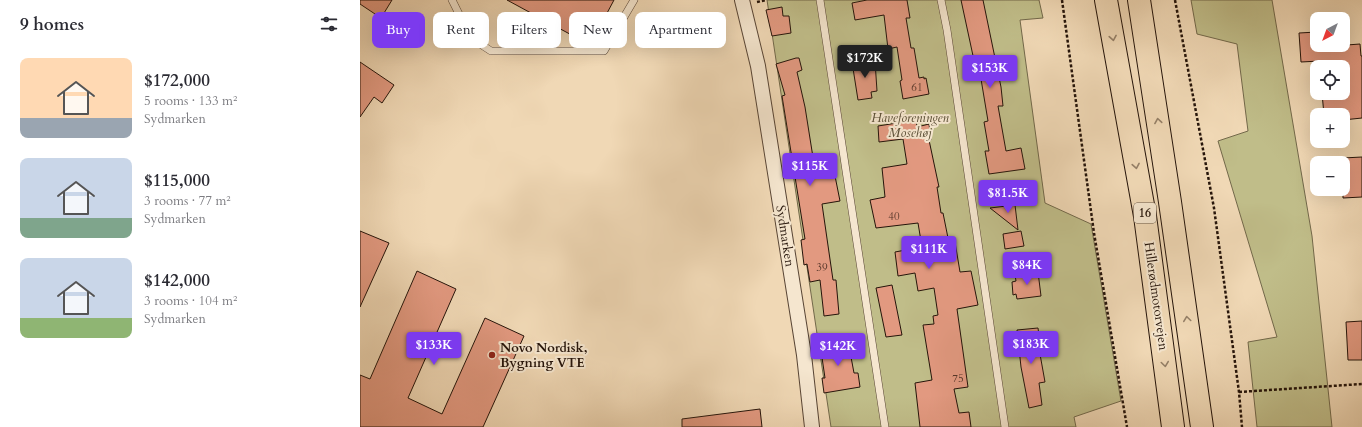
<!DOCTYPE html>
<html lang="en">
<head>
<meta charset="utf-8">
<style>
  :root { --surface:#fff; --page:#f2f2f3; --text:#2b2b33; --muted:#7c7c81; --accent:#7c3aed }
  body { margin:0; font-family:Cardo,serif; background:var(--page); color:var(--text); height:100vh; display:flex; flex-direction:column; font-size:15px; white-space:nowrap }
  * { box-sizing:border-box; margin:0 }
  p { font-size:13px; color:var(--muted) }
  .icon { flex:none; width:22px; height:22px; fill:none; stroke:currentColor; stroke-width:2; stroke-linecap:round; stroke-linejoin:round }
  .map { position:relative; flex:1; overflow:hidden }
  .drawer { display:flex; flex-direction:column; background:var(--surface); width:360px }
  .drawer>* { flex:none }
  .guide { position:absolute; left:12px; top:12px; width:380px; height:36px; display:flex; gap:8px }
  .needle { width:26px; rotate:221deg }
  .tools { position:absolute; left:950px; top:12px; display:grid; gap:8px }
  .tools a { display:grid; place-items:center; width:40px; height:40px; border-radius:8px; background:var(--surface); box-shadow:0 4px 16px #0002; font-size:20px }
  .price { position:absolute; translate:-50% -34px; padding:0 9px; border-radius:4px; background:var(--accent); color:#fff; font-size:13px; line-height:26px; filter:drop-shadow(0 1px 2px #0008) }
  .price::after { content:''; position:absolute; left:50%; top:24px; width:12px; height:9px; margin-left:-6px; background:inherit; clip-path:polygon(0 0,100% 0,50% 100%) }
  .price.on { background:#222; color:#fff }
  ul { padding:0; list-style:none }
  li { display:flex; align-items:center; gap:12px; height:100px; padding:0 20px }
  li span { display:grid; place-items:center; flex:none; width:112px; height:80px; border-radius:8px; color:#555 }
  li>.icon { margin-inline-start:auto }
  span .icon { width:48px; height:48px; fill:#fffc; stroke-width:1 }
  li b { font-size:17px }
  h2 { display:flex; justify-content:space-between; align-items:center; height:48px; padding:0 20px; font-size:17px }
  .pill { padding:0 14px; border-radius:8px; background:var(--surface); box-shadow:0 4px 16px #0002; font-size:14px; line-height:36px }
  .pill.on { background:var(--accent); color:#fff }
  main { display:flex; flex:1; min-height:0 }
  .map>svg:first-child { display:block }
  .green { fill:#c0bd89; stroke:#72684a }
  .building { fill:#e29980; stroke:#25140a }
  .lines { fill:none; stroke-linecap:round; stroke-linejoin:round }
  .lane-casing { stroke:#584535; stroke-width:8 }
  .street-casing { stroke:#584535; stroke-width:16 }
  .highway-casing { stroke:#25140a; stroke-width:24 }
  .path { stroke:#25140a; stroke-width:2.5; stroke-dasharray:3 2; stroke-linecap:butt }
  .lane { stroke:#f5e6cf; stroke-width:7 }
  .street { stroke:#f5e6cf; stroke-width:14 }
  .highway { stroke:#f0d8b5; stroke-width:22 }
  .oneway { stroke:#958068 }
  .poi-dot { fill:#8f2418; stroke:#f5e6cf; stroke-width:1.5 }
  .labels { text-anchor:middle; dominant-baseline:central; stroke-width:4; stroke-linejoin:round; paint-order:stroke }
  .number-label { font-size:11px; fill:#543528 }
  .shield { fill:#f5e6cf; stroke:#635345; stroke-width:1 }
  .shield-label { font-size:12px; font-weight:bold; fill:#25140a }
  .park-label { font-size:13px; font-style:italic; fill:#5b4f36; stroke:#f5e6cf }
  .street-label { font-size:13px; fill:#25140a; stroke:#f5e6cf }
  .poi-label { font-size:13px; font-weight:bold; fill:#25140a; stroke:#f5e6cf; text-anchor:start }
</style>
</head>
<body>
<main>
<section class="drawer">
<h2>9 homes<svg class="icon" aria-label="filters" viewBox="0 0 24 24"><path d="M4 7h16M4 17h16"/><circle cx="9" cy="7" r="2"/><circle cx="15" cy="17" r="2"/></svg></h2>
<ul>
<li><span style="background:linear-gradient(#ffd9b3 75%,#9aa5b1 0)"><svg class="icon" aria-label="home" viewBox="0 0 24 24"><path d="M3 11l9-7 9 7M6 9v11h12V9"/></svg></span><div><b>$172,000</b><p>5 rooms · 133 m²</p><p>Sydmarken</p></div></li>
<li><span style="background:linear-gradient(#c9d6e8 75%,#7fa58c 0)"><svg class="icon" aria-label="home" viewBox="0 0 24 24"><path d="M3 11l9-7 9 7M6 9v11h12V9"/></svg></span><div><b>$115,000</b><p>3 rooms · 77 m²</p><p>Sydmarken</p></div></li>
<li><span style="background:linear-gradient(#c9d6e8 75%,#8fb573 0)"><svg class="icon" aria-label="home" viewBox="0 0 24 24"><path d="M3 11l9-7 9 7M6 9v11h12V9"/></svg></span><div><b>$142,000</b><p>3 rooms · 104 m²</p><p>Sydmarken</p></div></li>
</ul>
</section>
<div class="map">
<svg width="1002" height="427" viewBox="0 0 1002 427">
  <rect width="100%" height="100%" fill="#f0d8b5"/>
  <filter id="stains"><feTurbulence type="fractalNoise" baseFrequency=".005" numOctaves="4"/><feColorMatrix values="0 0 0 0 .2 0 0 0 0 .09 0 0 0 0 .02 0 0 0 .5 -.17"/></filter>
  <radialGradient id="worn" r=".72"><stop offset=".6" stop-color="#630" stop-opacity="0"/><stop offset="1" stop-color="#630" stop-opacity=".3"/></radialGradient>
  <path class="green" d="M407,0h272l4,18 -23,2 25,183 46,21 30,177 -47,16 2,10h-245z
    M831,0h81l40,236 20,191h-75l-9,-85 29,-5 -59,-196 30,-10 -11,-87 -40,-10z"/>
  <path class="building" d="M0,0h32l-11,18 -21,-14z
    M147,0h107l-24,45z
    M507,0h40l3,18h-4l5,30h3l5,30 5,-1v2l2,-1 3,16 -26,5 -3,-18 2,-1 -5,-33 -9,2 -4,-34 -29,5 -3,-17z
    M601,0h22l18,87 2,19h-5l8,45 15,-3 4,21 -36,5 -4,-23h4l-5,-29 4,-1 -7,-42h-3z
    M422,7l1,9h6l2,17 -19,3 -6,-26z
    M957,32v13h3v2l40,-3 1,12h1v62l-19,2v-5h-19l-2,-22h21v-26h-22l-1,-6 -19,1 -2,-29z
    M436,58h3l3,12 -5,2 8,35 10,63 18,-4 7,35 -18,3 11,76h3l3,34 -15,2 -4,-36 -10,2 -3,-18 -3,1 -3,-25 4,-1 -23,-143 3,-1 -9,-31z
    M515,61l2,30 -6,1 1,6 -14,2 -6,-38z
    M0,62l34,23 -12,18 -8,-6 -14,20z
    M556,120l1,7 12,-3 2,16h-2l10,47h-2l4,26h2l6,30 6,-1 5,30 11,-1 7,34 -21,4 11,78 -14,2 5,24 10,-1 2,15h-51l-5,-44 17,-3 -9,-55 11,-1 -1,-8 5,-1 -4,-27 -16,3 -3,-18 -17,3 -3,-24 27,-5 -4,-24 -42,5 -6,-28 15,-3 -3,-29 25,-4 -4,-25 -24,3 -1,-16z
    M1002,157v40l-19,1v-40z
    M655,205l3,25 -28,-22z
    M0,231l29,12 -29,64z
    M661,231l3,15 -19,3 -2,-15z
    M57,271l39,18 -48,109 34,16 43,-96 39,18 -41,91h-123v-52l10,4z
    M678,272l3,24 -24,3 -1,-5 -3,1 -1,-13 4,-1 -1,-6z
    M532,285l10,50 -16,2 -10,-49z
    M1002,321v39h-14l-2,-38z
    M678,328l2,15h-2l7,39 -6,1 3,22 -13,3 -8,-41 -4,-37z
    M481,341h7l6,32h4l2,14 -36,6 -2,-15h3l-5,-34z
    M400,409l2,18h-80v-8z"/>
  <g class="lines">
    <g class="lane-casing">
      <path id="lane" d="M92,0l19,38 20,13h113l30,-51
        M460,0l65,427
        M581,0l6,30 58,397"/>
    </g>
    <g class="street-casing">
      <path id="street" d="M382,0l16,66 46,289 8,72"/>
    </g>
    <g class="highway-casing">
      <path id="highway" d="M746,0l39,216 28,211
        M779,0l31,202 32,225"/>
    </g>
    <path class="path" d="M702,0l32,233 33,194
      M815,0l39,208 25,184 3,35
      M397,2l9,-2
      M879,392l123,-8"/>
    <use href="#lane" class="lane"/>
    <use href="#street" class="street"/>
    <use href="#highway" class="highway"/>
  </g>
  <defs><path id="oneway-chevron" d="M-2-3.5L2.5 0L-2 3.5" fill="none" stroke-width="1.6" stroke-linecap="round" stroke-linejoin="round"/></defs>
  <g class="oneway">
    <use href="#oneway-chevron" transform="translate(753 38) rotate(80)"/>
    <use href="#oneway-chevron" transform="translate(798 121) rotate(-99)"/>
    <use href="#oneway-chevron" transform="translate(776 166) rotate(80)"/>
    <use href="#oneway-chevron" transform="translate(827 319) rotate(-98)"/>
    <use href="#oneway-chevron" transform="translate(805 364) rotate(82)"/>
  </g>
  <circle class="poi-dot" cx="132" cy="355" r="4"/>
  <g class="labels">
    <g class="number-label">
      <text x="557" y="87">61</text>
      <text x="534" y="216">40</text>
      <text x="462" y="267">39</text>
      <text x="598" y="378">75</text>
    </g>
    <rect class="shield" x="774" y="203" width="22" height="20" rx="3"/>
    <g class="shield-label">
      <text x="785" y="213">16</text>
    </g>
    <g class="park-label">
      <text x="550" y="118">Haveforeningen<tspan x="550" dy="15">Mosehøj</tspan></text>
    </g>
    <g class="street-label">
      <text transform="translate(425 236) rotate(81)">Sydmarken</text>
      <text transform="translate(796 296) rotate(82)">Hillerødmotorvejen</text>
    </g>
    <g class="poi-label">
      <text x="140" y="348">Novo Nordisk,<tspan x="140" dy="15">Bygning VTE</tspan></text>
    </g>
  </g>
  <rect width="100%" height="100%" filter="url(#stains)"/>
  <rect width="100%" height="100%" fill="url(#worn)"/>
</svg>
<div class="tools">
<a><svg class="needle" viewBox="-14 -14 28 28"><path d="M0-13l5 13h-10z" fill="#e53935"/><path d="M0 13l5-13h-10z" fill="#7c7c81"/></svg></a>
<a><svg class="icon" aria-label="locate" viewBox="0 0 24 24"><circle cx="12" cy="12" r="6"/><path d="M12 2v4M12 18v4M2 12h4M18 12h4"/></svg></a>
<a>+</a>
<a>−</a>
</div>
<b class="price on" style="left:505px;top:79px">$172K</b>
<b class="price" style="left:630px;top:89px">$153K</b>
<b class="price" style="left:450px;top:187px">$115K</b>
<b class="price" style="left:648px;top:214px">$81.5K</b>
<b class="price" style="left:569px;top:270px">$111K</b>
<b class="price" style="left:667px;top:286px">$84K</b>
<b class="price" style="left:671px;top:365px">$183K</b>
<b class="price" style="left:74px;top:366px">$133K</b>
<b class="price" style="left:478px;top:367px">$142K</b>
<div class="guide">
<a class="pill on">Buy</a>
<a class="pill">Rent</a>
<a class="pill">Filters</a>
<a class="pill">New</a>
<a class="pill">Apartment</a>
</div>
</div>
</main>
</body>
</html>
